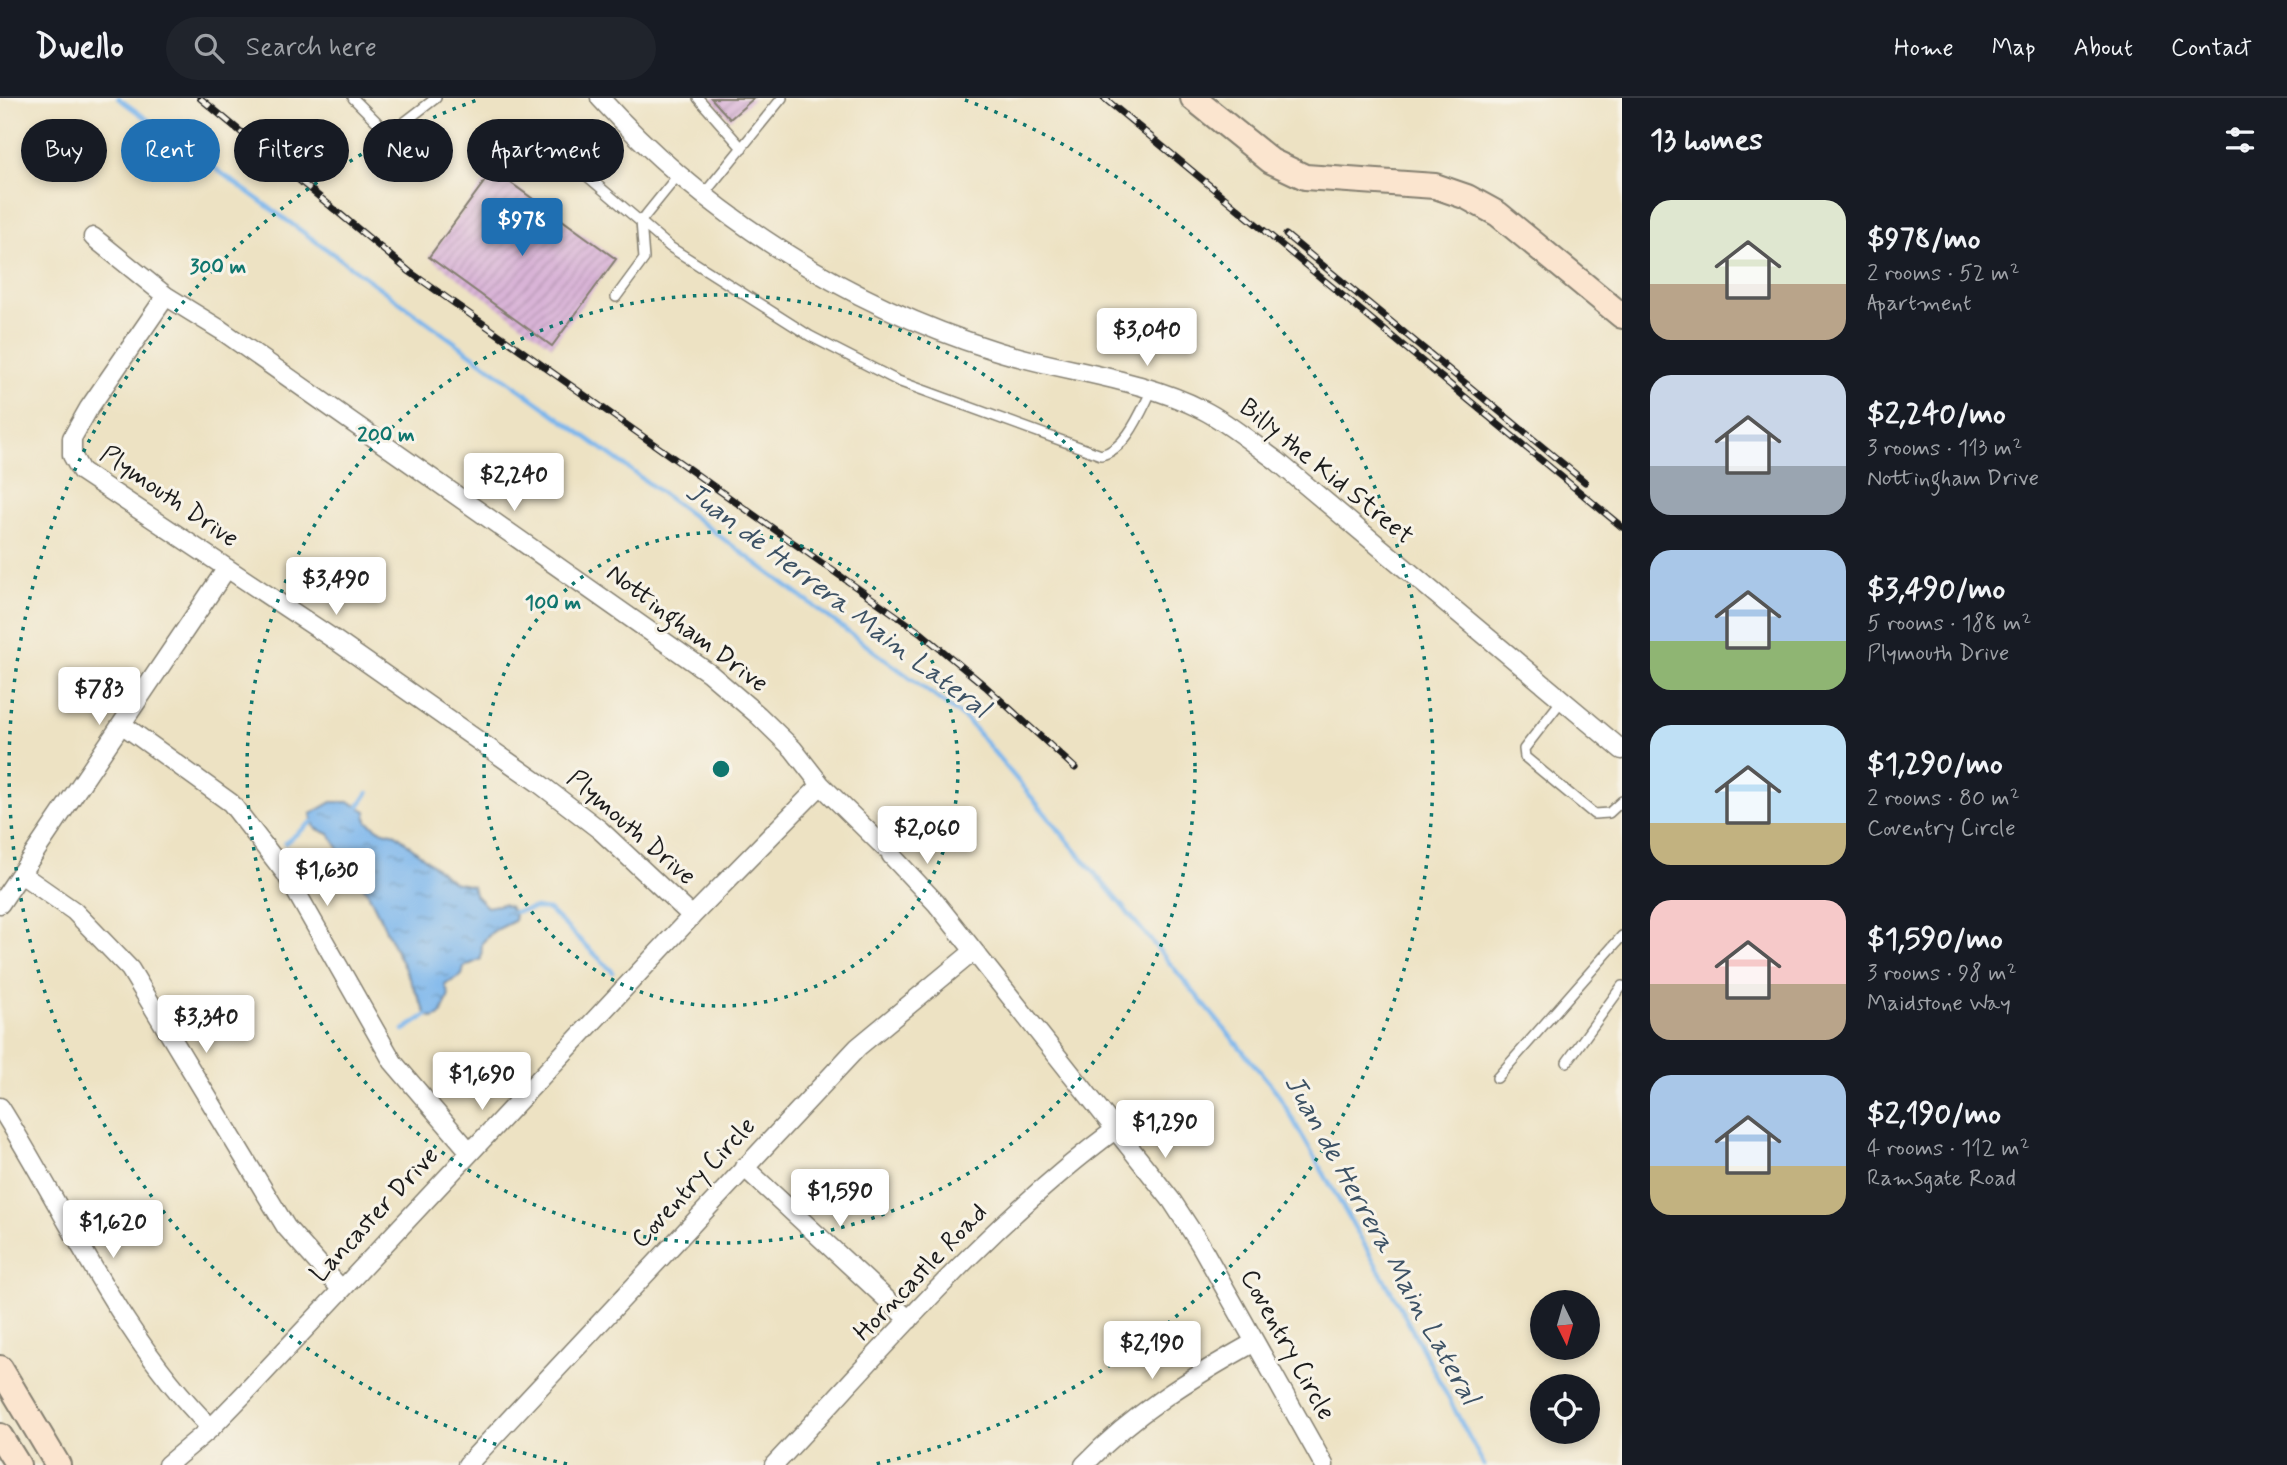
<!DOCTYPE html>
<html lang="en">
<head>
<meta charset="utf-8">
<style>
  :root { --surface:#171b24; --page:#20242c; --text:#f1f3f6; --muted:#9ea1a6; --line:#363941; --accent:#1f6fb2 }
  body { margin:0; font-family:Mynerve,sans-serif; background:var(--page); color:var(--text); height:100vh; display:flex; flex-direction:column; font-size:26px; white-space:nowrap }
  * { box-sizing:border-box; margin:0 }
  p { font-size:23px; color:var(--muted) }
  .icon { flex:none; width:38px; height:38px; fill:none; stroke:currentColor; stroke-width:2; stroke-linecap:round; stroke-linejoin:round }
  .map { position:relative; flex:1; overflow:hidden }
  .sheet { display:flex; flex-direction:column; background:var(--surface); width:665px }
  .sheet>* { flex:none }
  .banner { position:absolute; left:21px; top:21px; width:665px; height:63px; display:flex; gap:14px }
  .needle { width:46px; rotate:175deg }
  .tools { position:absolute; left:1530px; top:1192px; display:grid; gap:14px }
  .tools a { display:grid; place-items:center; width:70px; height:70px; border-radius:50%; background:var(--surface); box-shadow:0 4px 10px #0003; font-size:35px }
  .price { position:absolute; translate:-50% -60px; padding:0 16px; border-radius:7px; background:#fff; color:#222; font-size:23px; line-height:46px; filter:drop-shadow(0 2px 4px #0008) }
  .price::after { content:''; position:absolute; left:50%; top:42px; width:21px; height:16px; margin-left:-10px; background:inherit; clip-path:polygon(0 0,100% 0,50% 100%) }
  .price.on { background:var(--accent); color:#fff }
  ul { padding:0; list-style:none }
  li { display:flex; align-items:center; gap:21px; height:175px; padding:0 28px }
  li span { display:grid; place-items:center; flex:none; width:196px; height:140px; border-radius:21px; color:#555 }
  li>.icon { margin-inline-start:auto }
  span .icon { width:84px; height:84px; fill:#fffc; stroke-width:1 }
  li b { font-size:30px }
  h2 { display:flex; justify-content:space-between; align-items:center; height:84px; padding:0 28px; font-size:30px }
  .chip { padding:0 24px; border-radius:32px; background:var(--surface); box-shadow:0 4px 10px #0003; font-size:24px; line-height:63px }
  .chip.on { background:var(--accent); color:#fff }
  header { display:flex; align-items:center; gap:42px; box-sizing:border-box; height:98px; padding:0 35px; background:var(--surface); border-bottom:2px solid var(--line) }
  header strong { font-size:33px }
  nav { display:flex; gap:38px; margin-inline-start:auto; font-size:24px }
  .search { width:490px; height:63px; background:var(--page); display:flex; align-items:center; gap:18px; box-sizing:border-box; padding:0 24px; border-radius:38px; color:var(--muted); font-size:26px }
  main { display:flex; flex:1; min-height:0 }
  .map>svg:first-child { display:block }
  .water { fill:url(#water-ripples); stroke:#4c6984; stroke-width:2 }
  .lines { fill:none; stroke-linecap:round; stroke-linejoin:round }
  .stream { stroke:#7bb6ec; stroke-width:4.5 }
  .building { fill:url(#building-hatch) }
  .lane-casing { stroke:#847f70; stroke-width:12 }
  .street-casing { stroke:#847f70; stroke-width:21 }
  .secondary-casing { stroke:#847f70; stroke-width:28 }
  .lane { stroke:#fff; stroke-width:9 }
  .street { stroke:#fff; stroke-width:18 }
  .secondary { stroke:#fbe5cf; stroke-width:24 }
  .rail-casing { stroke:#1c1c1c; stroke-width:7 }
  .rail { stroke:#f7f3e8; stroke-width:4.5; stroke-dasharray:13; stroke-linecap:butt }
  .ring { fill:none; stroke:#0f766e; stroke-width:3.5; stroke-dasharray:3.5 7 }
  .labels { text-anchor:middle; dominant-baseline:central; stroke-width:6; stroke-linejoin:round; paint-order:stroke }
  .street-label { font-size:26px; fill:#1c1c1c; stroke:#f7f3e8 }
  .water-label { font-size:28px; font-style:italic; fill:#3d5265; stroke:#f7f3e8 }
  .centre { fill:#0f766e; stroke:#f7f3e8; stroke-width:3.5 }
  .ring-label { font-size:21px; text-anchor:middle; font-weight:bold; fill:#0f766e; stroke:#f7f3e8; stroke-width:6; stroke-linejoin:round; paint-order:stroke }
</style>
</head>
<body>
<header>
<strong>Dwello</strong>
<div class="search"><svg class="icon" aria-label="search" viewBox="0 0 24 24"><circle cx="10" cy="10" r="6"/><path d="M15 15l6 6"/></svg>Search here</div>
<nav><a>Home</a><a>Map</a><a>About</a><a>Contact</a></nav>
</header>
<main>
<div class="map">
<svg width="1622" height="1367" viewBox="0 0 1622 1367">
  <defs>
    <pattern id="water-ripples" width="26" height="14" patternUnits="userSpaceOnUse" patternTransform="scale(1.75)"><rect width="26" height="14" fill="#7bb6ec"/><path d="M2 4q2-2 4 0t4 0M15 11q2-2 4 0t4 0" fill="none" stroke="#6493be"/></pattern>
    <pattern id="building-hatch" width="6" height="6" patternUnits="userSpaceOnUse" patternTransform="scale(1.75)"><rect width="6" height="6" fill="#d9b4d7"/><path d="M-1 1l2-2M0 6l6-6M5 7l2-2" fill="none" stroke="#ba9ab8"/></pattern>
  </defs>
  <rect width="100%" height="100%" fill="#f7f3e8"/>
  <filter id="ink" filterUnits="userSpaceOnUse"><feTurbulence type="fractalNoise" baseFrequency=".0143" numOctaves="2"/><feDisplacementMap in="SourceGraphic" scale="14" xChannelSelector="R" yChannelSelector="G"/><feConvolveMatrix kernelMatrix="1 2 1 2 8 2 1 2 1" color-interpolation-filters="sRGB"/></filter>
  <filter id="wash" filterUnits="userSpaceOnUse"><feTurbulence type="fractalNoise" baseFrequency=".00686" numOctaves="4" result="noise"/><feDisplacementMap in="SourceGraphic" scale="28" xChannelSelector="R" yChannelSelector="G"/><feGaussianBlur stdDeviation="1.57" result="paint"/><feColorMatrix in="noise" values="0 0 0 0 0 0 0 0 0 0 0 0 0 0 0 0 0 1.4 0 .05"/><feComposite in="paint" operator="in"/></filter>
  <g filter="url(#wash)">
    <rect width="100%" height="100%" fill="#ede2c3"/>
    <path class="water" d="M332,704h18l16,9 1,10 13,9 16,4 57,48 20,4 2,9 12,12 16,-3 7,3 5,8 -1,6 -22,11 -10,11 -1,16 -17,8 -2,8 -17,10 4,10 -8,20 -8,3 -6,-3 -58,-120 -40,-61 -14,-6 -4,-14z"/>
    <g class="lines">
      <path class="stream" d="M118,0l498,361 352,262 309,371 122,213 85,160
        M359,708l9,-13
        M285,745l27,-21
        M514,814l21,-4 14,2 64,62
        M404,932l23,-15"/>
    </g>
    <g id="blocks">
      <path class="building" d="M711,0h43l-24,21z
        M493,72l123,89 -64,87 -123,-89z"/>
    </g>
  </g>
  <g filter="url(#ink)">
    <use href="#blocks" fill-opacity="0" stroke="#847f70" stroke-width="2"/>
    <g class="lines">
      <g class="lane-casing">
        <path id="lane" d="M353,0l36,36 47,-36
          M698,0l44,50
          M539,37l131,112 140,89 88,45 203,74c26,-6 40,-44 51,-65
          M704,96l78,-96
          M616,199l28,-38 -3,-38 38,-47
          M1562,602l-38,49 1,8 69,57 15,-1 13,-12
          M1567,964l55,-76
          M1497,980l125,-142"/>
      </g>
      <g class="street-casing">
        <path id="street" d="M600,0c104,115 246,206 394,252 69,22 144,27 209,60 26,13 50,34 74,51l345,289
          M93,139l73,59 55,34 488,343 49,42 35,34 28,36 63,62
          M166,198l-77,112 -17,30v17l9,16 254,169 205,144 60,46 92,86
          M123,627l108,78 55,71 107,188 77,90
          M891,757l45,48 236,298 28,43 124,221
          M21,776l53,37 56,58 156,258 55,62
          M0,806l227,-336
          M0,1009c68,108 120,230 211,321
          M744,1069l165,153
          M167,1367l44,-37 34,-35 447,-477 129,-131
          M467,1367l391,-418 116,-96
          M774,1367c109,-116 213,-241 342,-336
          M1084,1367c50,-52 108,-88 171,-123"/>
      </g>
      <g class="secondary-casing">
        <path id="secondary" d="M1193,0l78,63 34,16 130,9 32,11 31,17 124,102
          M0,1270l58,97
          M0,1338l18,29"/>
      </g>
      <use href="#lane" class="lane"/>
      <use href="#street" class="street"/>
      <use href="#secondary" class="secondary"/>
      <g class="rail-casing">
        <path id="rail" d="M200,0l210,174 511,361 64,53 90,82
          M1104,0l518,429
          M1286,137l299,247"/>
      </g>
      <use href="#rail" class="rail"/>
    </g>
  </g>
  <g class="ring">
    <circle cx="721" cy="671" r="237"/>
    <circle cx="721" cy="671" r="474"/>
    <path d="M567 1366A712 712 0 0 1 477 2M965 2A712 712 0 0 1 875 1366"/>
  </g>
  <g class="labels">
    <g class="street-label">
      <text transform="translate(1326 374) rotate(39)">Billy the Kid Street</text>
      <text transform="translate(169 399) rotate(34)">Plymouth Drive</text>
      <text transform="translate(687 531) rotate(37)">Nottingham Drive</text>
      <text transform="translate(631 730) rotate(41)">Plymouth Drive</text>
      <text transform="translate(694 1085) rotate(-47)">Coventry Circle</text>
      <text transform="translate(375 1117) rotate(-47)">Lancaster Drive</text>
      <text transform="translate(921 1175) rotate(-46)">Horncastle Road</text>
      <text transform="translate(1287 1247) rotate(61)">Coventry Circle</text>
    </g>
    <g class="water-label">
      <text transform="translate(837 503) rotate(37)">Juan de Herrera Main Lateral</text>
      <text transform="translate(1381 1142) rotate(61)">Juan de Herrera Main Lateral</text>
    </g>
  </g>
  <circle cx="721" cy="671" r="10" class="centre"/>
  <g class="ring-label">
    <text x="218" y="175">300 m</text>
    <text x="386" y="343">200 m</text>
    <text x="553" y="511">100 m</text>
  </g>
</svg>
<div class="tools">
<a><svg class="needle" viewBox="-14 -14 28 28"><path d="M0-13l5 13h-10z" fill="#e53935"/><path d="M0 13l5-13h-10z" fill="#9ea1a6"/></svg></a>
<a><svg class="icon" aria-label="locate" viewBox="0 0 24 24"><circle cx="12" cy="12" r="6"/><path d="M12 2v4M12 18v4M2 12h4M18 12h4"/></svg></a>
</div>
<b class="price on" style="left:522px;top:160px">$978</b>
<b class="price" style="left:1147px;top:270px">$3,040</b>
<b class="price" style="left:514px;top:415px">$2,240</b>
<b class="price" style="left:336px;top:519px">$3,490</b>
<b class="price" style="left:99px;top:629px">$783</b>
<b class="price" style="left:927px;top:768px">$2,060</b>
<b class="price" style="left:327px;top:810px">$1,630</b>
<b class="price" style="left:206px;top:957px">$3,340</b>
<b class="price" style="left:482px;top:1014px">$1,690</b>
<b class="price" style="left:1165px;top:1062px">$1,290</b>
<b class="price" style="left:840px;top:1131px">$1,590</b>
<b class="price" style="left:113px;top:1162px">$1,620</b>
<b class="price" style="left:1152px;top:1283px">$2,190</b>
<div class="banner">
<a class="chip">Buy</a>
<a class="chip on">Rent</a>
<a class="chip">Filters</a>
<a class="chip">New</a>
<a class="chip">Apartment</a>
</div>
</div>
<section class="sheet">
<h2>13 homes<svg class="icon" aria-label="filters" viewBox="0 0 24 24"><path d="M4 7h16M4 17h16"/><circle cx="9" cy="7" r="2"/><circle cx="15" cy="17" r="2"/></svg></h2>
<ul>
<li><span style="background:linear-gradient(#dfe7d0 60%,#b9a48a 0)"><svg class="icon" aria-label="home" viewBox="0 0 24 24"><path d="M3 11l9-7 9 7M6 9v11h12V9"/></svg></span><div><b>$978/mo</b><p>2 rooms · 52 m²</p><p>Apartment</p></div></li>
<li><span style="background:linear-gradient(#c9d6e8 65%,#9aa5b1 0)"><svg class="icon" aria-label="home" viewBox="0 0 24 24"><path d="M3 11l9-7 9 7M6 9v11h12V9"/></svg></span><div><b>$2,240/mo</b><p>3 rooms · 113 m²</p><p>Nottingham Drive</p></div></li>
<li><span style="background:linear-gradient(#a9c7e8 65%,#8fb573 0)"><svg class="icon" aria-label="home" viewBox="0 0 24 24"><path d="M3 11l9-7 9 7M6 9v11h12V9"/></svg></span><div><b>$3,490/mo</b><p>5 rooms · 188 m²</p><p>Plymouth Drive</p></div></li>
<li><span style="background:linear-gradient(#bfe0f5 70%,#c2b280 0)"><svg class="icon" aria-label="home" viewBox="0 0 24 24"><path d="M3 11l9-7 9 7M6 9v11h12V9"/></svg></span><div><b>$1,290/mo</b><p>2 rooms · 80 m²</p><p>Coventry Circle</p></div></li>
<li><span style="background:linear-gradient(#f6c9c9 60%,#b9a48a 0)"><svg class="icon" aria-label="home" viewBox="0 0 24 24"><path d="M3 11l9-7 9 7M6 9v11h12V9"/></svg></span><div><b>$1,590/mo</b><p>3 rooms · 98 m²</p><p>Maidstone Way</p></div></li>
<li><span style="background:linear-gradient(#a9c7e8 65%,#c2b280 0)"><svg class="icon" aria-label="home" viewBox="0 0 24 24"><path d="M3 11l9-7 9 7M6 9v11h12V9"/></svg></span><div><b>$2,190/mo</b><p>4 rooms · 112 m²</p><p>Ramsgate Road</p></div></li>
</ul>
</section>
</main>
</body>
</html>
